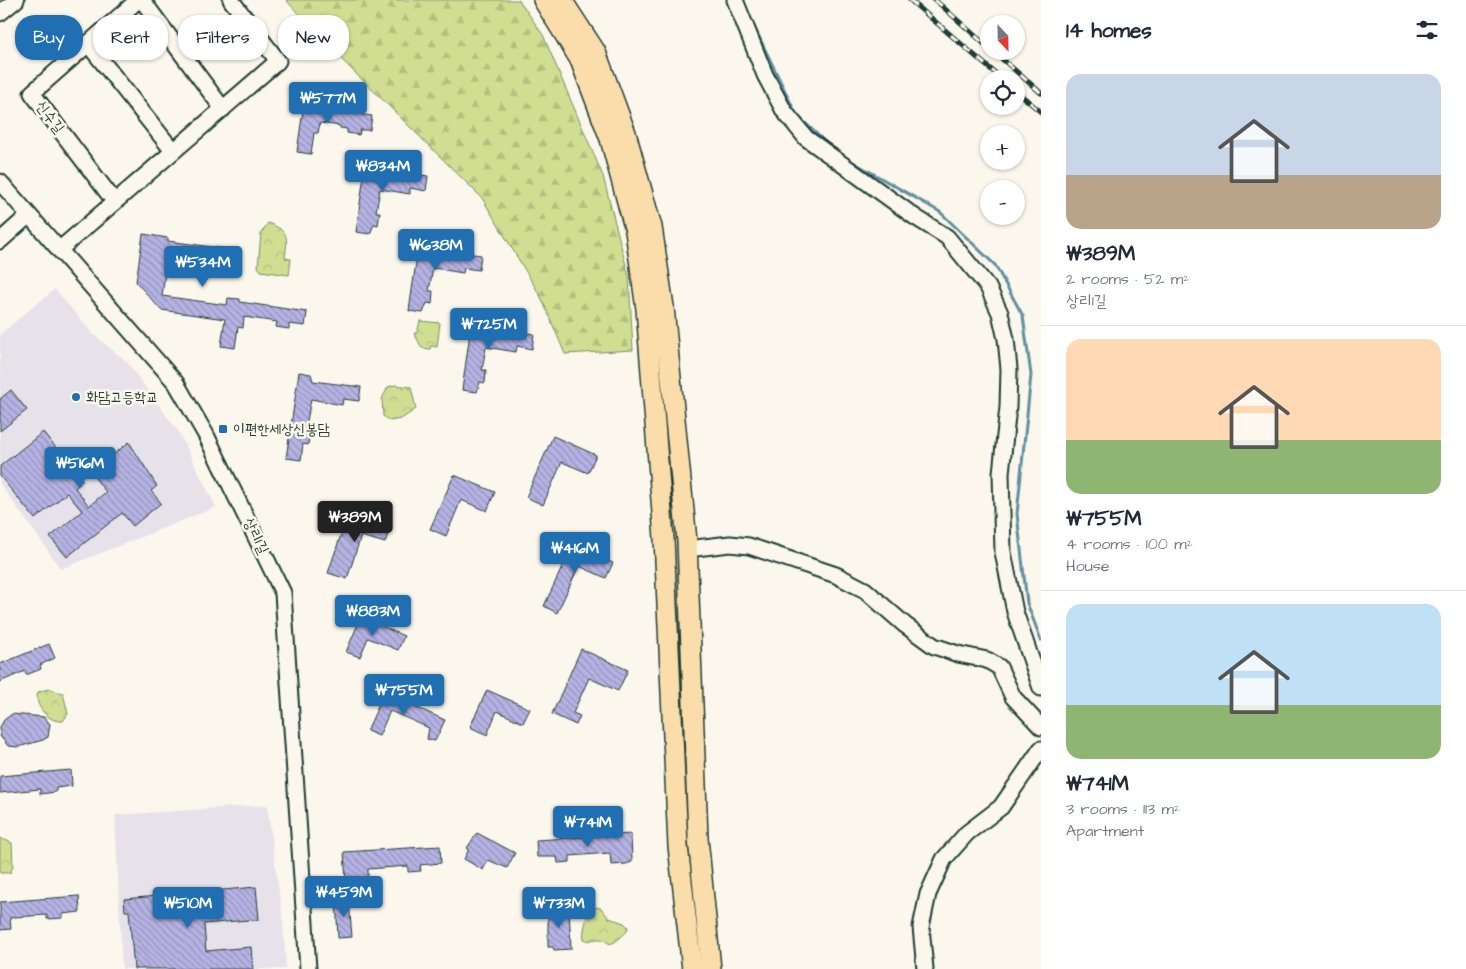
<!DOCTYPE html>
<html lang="en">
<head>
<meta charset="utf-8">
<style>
  :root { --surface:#fff; --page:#f2f2f3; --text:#1f2937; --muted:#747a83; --line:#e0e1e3; --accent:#1f6fb2 }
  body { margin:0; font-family:"Architects Daughter","Poor Story",sans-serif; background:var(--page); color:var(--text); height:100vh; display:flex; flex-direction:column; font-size:19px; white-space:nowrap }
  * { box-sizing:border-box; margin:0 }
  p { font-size:16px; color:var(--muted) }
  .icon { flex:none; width:28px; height:28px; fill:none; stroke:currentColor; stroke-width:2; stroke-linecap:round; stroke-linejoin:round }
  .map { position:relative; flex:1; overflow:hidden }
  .panel { display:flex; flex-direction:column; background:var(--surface); width:425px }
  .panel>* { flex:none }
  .top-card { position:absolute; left:15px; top:15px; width:475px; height:45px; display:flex; gap:10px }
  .needle { width:32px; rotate:158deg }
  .fabs { position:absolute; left:980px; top:15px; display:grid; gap:10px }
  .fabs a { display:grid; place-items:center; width:45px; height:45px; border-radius:50%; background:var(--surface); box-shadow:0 1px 4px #0004; font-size:25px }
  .price { position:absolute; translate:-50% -42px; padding:0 11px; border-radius:5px; background:var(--accent); color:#fff; font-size:16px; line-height:32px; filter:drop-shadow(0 1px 2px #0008) }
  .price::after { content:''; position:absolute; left:50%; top:30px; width:15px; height:11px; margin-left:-8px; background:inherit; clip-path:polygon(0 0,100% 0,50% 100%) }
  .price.current { background:#222; color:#fff }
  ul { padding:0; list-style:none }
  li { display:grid; align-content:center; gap:10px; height:265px; padding:0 25px }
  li+li { border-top:1px solid var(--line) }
  li span { display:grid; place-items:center; height:155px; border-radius:15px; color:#555 }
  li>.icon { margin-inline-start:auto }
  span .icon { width:90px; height:90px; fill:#fffc; stroke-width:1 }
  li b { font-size:21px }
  h2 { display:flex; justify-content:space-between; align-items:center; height:60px; padding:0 25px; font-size:21px }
  .pill { padding:0 18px; border-radius:20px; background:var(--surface); box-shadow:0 1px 4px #0004; font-size:18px; line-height:45px }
  .pill.current { background:var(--accent); color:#fff }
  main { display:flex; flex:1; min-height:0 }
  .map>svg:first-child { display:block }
  .built { fill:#e7e2ea }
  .forest { fill:url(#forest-firs); stroke:#788d62 }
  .park { fill:url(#park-crowns); stroke:#788d62 }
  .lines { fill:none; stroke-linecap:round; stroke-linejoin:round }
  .stream { stroke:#608fa1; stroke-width:3 }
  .building { fill:url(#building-back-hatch); stroke:#1f3d34 }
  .minor-casing { stroke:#1f3d34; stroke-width:19 }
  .major-casing { stroke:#1f3d34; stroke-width:22 }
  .minor { stroke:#fbf7ec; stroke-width:15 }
  .major { stroke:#fbddab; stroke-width:19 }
  .rail-casing { stroke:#1f3d34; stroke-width:5 }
  .rail { stroke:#fbf7ec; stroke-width:3; stroke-dasharray:9; stroke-linecap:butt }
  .poi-dot { fill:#1f6fb2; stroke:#fbf7ec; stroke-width:2 }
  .labels { text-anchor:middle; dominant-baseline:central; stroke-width:5; stroke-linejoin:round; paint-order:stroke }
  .street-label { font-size:15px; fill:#1f3d34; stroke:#fbf7ec }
  .poi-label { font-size:15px; fill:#1f3d34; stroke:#fbf7ec; text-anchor:start }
</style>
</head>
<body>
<main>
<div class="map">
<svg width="1041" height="969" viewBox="0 0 1041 969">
  <defs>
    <pattern id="forest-firs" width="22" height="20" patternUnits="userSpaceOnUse" patternTransform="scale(1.25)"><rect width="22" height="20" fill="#d1dd90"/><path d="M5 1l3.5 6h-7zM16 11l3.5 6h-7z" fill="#b3bf7d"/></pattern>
    <pattern id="park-crowns" width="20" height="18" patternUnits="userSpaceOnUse" patternTransform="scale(1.25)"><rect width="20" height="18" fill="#d1dd90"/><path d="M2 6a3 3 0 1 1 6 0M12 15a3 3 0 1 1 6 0" fill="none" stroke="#b3bf7d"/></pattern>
    <pattern id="building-back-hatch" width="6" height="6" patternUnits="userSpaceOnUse" patternTransform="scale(1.25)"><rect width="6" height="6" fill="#b7b2e4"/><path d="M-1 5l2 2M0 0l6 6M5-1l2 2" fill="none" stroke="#9492ba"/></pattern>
  </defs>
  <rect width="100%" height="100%" fill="#fbf7ec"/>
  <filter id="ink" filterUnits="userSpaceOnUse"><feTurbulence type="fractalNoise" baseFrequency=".02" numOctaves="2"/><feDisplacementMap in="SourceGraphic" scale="10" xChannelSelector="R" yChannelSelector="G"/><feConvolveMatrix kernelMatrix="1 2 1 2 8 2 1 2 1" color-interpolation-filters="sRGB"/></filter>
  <g filter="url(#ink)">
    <path class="built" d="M55,289l37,44 35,29 51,69 38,76 -155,62 -61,-85v-150z
      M267,805l16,116 3,48h-164l-7,-154z"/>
    <path class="forest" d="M286,0h233l24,35 60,141 26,101 4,73 -68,4 -24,-57 -59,-99 -154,-152z"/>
    <path class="park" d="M268,223c21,8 20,14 17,35l6,1 -2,16 -28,-4 -3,-4 3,-34z
      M420,321l20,2 -3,24 -6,-1 -1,3 -8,-1 -8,-15h3z
      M395,385l16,2 5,22 -15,10 -12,2 -6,-5 -1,-17 6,-12z
      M48,689l15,4 5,21 -5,7c-14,2 -30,-16 -25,-29z
      M0,838l12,5 1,23 -3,7h-10z
      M563,889l1,12 -25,2 -1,-13z
      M593,907l8,1 8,10 15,5 4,4c-1,6 -3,6 -7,10 -16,14 -10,1 -25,2 -6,1 -6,3 -12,0 -2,-9 3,-17 3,-26z"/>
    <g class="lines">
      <path class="stream" d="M749,16l47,98 31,30
        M846,158l94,54 55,53 28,51 8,59 -14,139 10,89 14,37"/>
    </g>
    <path class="building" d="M304,103l12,2 -1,3 57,8 -2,14h-10l-1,5 -12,-2v-4l-7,-1v-2l-20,-3 -2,10h-4l-3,21 -14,-2z
      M366,161l12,2 3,7 47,6 -2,15 -16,-3v6l-30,-5 -4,23h4l-2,13 -4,-1 -4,10 -14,-2z
      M143,234l25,4v3l67,9 -2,15 -16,-3 -1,6 -12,-2 1,-5 -33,-5 -2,10h-4l-4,30 65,9 1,-7 12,1v3l67,10 -2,14 -16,-2v5l-13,-2 1,-5 -33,-5 -1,11 -5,-1 -3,21 -14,-2 4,-27 -64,-9 -25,-28z
      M419,241l12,1 3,7 47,6 -2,15 -15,-2 -1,5 -30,-5 -4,23h4l-1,13 -5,-1 -4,10 -14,-2z
      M472,319l13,2 2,7 47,6 -2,15 -15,-3 -1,6 -30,-5 -4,23h4l-1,13 -5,-1 -3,10 -15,-2z
      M299,372l12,2 2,7 48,6 -2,14 -16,-2 -1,6 -31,-6 -6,33h5l-2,13 -5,-1 -2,16 -15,-2z
      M11,390l16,20 -27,21v-32z
      M43,432l40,49 -8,7 14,18 17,-14 -15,-19 38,-31 28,44 -6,5 10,12 -28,23 -11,-13 -55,44 -17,-20 32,-26 -15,-18 -32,26 -35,-43v-10z
      M553,436l43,19 -8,18 -26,-11 -19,43 -17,-8z
      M454,475l41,17 -8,19 -26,-11 -15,36 -16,-7z
      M348,514l42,13 -5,16 -24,-7 -14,43 -19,-6z
      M573,544l40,19 -7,15 -27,-12 -22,47 -13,-7z
      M361,617l43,19 -6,14 -30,-12 -8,19 -14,-5z
      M49,644l6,14 -15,7 1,4 -15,6 -1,-4 -25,11v-18z
      M581,649l47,21 -10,21 -29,-13 -16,35 7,3 -4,9 -24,-11z
      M487,690l43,19 -7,14 -26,-12 -10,24 -17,-8z
      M384,693l61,27 -10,21 -8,-2 2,-11 -39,-17 -11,25 -12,-5z
      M12,714l32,3 6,7 -2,13 -5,3 -25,7 -10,-1 -8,-10v-9l4,-7z
      M71,770l1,16 -16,2v4l-16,2v-5l-40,4v-17z
      M477,833l38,20 -8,15 -19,-8 -5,10 -19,-11 5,-10 -2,-1z
      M631,834l1,28 -6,2 -15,1 -1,-12 -40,3v6l-12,1 -1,-6h-20l-1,-17z
      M440,846l1,17 -21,2 1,6 -13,1v-6l-40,3v12h-22l-2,-29z
      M256,887l3,32 -55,5 2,27 45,-4 2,22h-119l-5,-58h-4l-1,-12z
      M79,896l1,16 -17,2v4l-16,1v-4l-33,2 -4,1 1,11 -11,1v-28z
      M347,898l2,3 3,36 -14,1 -2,-39z
      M569,908l2,41 -17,1 -1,-3h-5v-38z"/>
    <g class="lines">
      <g class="minor-casing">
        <path id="minor" d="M142,0l81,109
          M735,0l30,75 19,36 22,27 109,79 32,20 41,50 12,26 6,26 3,30 -1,38 -7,66 2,79 12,60 26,76
          M0,13l16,-13
          M89,45l84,106
          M0,182l176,201 30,52 77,158 25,376
          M114,201l-82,-108 106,-93
          M0,241l29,-26
          M59,250l219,-189 -47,-61
          M687,549l43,-5 19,2 87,29 29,15 40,35 29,21 24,8 29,6 12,7 14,30 28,30
          M925,969l-4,-42 7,-33 16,-35 23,-26 34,-26 40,-58"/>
      </g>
      <g class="major-casing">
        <path id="major" d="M543,0l37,60 30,79 25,92 11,78 18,229 14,308 14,123
          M562,0l34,52 30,81 26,94 12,80 23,234 11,297 13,131"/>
      </g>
      <use href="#minor" class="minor"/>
      <use href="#major" class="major"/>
      <g class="rail-casing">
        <path id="rail" d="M910,0l92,79
          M935,0l54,48
          M993,51l48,42
          M1016,91l25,21"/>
      </g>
      <use href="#rail" class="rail"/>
    </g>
  </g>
  <g class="poi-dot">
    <circle cx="76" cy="397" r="5"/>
    <rect x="218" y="424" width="10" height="10" rx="2.5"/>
  </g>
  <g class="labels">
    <g class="street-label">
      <text transform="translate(50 117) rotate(53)">신수길</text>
      <text transform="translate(256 536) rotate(64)">상리1길</text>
    </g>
    <g class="poi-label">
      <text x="86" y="397">화담고등학교</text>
      <text x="233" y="429">이편한세상신봉담</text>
    </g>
  </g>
</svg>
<div class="fabs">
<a><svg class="needle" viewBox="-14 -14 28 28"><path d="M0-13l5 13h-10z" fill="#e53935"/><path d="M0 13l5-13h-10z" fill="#747a83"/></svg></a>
<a><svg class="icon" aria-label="locate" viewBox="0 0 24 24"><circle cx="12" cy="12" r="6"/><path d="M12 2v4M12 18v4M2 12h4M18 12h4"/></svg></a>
<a>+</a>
<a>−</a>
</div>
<b class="price" style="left:328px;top:124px">₩577M</b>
<b class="price" style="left:383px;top:192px">₩834M</b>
<b class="price" style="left:436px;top:271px">₩638M</b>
<b class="price" style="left:203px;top:288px">₩534M</b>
<b class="price" style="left:489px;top:350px">₩725M</b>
<b class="price" style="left:80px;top:489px">₩516M</b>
<b class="price current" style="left:355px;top:543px">₩389M</b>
<b class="price" style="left:575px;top:574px">₩416M</b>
<b class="price" style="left:373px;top:637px">₩883M</b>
<b class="price" style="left:404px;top:716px">₩755M</b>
<b class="price" style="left:588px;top:848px">₩741M</b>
<b class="price" style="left:344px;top:918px">₩459M</b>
<b class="price" style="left:188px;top:929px">₩510M</b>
<b class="price" style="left:559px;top:929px">₩733M</b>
<div class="top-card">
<a class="pill current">Buy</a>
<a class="pill">Rent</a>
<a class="pill">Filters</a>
<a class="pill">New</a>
</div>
</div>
<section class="panel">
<h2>14 homes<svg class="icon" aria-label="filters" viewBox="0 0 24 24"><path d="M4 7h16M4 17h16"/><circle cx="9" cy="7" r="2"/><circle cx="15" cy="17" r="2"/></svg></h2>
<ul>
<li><span style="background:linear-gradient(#c9d6e8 65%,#b9a48a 0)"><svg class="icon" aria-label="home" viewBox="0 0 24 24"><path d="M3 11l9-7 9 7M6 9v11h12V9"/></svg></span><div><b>₩389M</b><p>2 rooms · 52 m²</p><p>상리1길</p></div></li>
<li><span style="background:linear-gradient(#ffd9b3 65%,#8fb573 0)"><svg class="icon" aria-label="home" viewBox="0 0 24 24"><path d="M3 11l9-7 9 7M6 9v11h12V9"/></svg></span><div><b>₩755M</b><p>4 rooms · 100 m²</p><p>House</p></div></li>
<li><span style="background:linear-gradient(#bfe0f5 65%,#8fb573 0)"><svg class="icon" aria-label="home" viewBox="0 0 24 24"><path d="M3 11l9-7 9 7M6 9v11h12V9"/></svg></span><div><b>₩741M</b><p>3 rooms · 113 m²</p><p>Apartment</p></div></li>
</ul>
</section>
</main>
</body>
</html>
